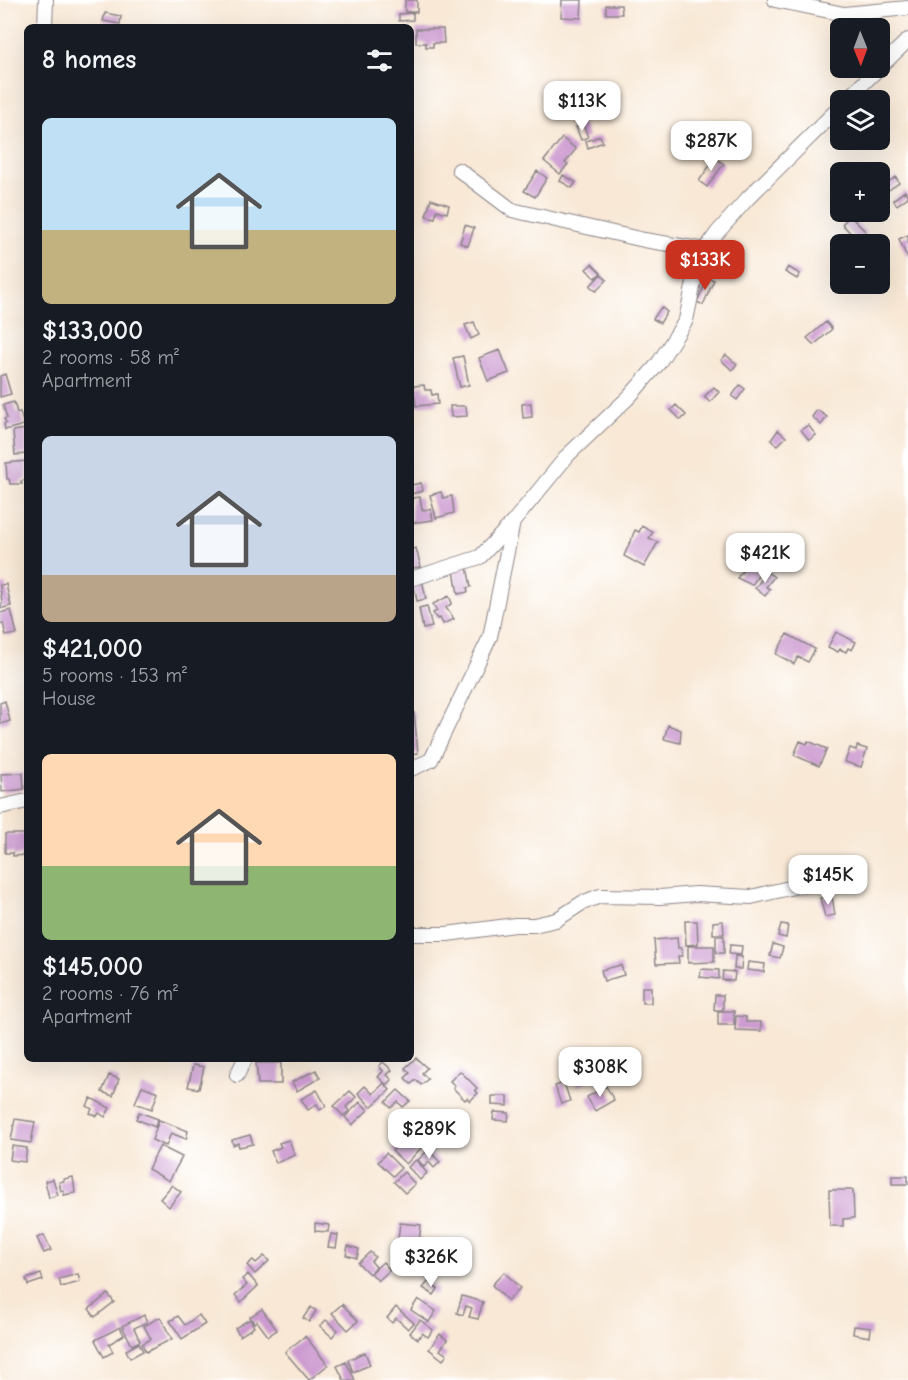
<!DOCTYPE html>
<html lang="en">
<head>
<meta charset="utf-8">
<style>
  :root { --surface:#171b24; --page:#20242c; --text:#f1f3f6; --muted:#9ea1a6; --accent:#c8321e }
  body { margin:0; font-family:"Comic Neue",sans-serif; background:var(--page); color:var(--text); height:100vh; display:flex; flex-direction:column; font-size:22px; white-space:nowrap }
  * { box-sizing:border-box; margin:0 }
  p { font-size:20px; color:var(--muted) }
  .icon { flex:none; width:33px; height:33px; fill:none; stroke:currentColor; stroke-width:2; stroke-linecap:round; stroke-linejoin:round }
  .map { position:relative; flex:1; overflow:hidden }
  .sheet { position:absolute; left:24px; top:24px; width:390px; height:1038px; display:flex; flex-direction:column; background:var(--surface); border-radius:9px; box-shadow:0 6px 24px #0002 }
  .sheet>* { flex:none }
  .needle { width:39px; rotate:179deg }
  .tools { position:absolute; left:830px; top:18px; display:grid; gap:12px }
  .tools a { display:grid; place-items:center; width:60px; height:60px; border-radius:9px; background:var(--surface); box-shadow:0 6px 24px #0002; font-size:30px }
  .price { position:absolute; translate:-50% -51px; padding:0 14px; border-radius:12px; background:#fff; color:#222; font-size:20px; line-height:39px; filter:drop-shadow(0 2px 3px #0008) }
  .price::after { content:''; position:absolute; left:50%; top:36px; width:18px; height:14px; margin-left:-9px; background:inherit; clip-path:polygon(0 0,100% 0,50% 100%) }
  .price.current { background:var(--accent); color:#fff }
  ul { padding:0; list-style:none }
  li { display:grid; align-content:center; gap:12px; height:318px; padding:0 18px }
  li span { display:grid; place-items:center; height:186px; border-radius:9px; color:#555 }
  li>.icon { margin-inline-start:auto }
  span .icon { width:108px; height:108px; fill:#fffc; stroke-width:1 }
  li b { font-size:26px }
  h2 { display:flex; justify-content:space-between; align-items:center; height:72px; padding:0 18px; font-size:26px }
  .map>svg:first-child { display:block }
  .building { fill:#cc9ad0 }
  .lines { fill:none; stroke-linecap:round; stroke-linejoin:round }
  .minor-casing { stroke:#8d8588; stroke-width:16 }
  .minor { stroke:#fff; stroke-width:14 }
</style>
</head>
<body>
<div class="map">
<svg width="908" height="1380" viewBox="0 0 908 1380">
  <rect width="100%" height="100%" fill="#fff"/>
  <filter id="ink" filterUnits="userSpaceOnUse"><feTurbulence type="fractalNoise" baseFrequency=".0167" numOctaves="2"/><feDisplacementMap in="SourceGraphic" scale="12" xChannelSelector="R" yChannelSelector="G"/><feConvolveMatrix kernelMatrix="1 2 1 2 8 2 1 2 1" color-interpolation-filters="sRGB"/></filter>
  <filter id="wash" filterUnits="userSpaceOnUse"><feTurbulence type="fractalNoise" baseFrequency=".008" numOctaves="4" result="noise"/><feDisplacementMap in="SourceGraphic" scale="24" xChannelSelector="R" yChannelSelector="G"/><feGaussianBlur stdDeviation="1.35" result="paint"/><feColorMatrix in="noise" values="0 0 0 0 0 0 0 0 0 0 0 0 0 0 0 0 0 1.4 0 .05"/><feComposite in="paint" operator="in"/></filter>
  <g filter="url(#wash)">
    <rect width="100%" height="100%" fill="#f8e8d5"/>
    <g id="blocks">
      <path class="building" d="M405,0h12v12h-12z
        M562,0h20l-1,18 -20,-1z
        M606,5h15l1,9h-16z
        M105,13l16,3 -1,8 -17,-3z
        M413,13v7l-14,1v-7z
        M416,29h27l1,14h-11v4h-7v-4h-10z
        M583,124l5,13 -7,3 -5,-13z
        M600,136l3,6 -15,6 -2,-7z
        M562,138l14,11 -11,14 3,1 -8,10 -16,-13z
        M715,158l9,6 -17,23 -8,-6z
        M537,171l10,7 -12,19 -11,-6z
        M563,175l13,7 -4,6 -12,-7z
        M896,177l3,6 -12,8 -4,-6z
        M905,191l3,6 -11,8 -4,-5z
        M431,199l18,6 -2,8 -10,-3 -2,8 -9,-2z
        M850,216l17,17 -9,8 -16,-17z
        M465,225l9,3 -6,18 -8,-3z
        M908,235v24l-9,-20z
        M592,264l9,9 -6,5 -9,-9z
        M788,267l12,7 -3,5 -12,-7z
        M601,274l6,6 -11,11 -6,-5z
        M708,278l6,2 -11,25 -6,-3z
        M661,307l6,5 -7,11 -7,-4z
        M474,322l5,13 -8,4 -6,-14z
        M826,322l6,7 -18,16 -7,-7z
        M500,350l9,23 -21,8 -9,-23z
        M726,355l11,9 -5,6 -11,-10z
        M463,356l6,29 -9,2 -7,-29z
        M5,374l6,20 -11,3v-21z
        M424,385l1,5h6l1,5 5,-1 1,10 -22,2 -3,-20z
        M740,385l5,4 -8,11 -5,-4z
        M714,387l5,5 -9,10 -6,-5z
        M14,402l3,11 3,-1 4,13 -19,5 -1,-6 2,-1 -2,-4 3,-1 -4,-13z
        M531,403l1,14 -9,1 -1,-14z
        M676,405l10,10 -5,5 -10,-10z
        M450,406h16l1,10 -16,1z
        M817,410l10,7 -6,8 -9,-8z
        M808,425l8,10 -7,5 -8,-10z
        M26,429l1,25 -12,1 -2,-24z
        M778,430l8,7 -8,8 -7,-5z
        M27,461v19l-6,1 1,3h-12l-1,-5h-2l-1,-16z
        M421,483l2,8 -12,3v-9z
        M441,492l2,6 9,-2 2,17 -18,5 -6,-23z
        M420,497l2,13 9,-1 2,11 -22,3v-22h2l-1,-3z
        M642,526l11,6 -4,6 9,4 -14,25 -20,-11 11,-26 4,2z
        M416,548l5,19 -9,1 -1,-19z
        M748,564l12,9 -8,12 -15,-7z
        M467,567l4,20 -4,1 1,4 -10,2 -4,-24z
        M767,572l7,5 -8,10 4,2 -5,7 -10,-8z
        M422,579l4,20 -9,2 -4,-20z
        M6,584l5,22 -11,3 2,-5 -2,-19z
        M449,596l3,7 -6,5 8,11 -11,5 -3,-6 -3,1 -4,-6 4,-2 -4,-7z
        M427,606l5,21 -9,2 -4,-21z
        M11,610l6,24 -11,2 -3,-13 -3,1v-11z
        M836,632l20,10 -4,8 -4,-2 -2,4 -6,-3 -2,3 -10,-5z
        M787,634l28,15 -7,13 -10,-5 -4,7 -18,-10z
        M5,701l5,20 -10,3v-21z
        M414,712l4,41 -7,1v-41z
        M668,725l13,5 -1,13 -16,-4z
        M800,741l7,3 1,-3 19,8 -8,17 -25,-11z
        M857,746l10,3 -6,18 -16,-5 5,-14 6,2z
        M23,773l1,16 -22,3 -1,-18z
        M5,834h22v21l-14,1v-3h-8z
        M832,896l3,19 -10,2 -5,-19z
        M685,921h12l1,23 -12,1z
        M723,921l1,13h-11v-12z
        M781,924l7,1 -2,13 -8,-2z
        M716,936h8v17h-8z
        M677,938l1,10h3l1,8h-4l1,7 -23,1 -2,-24z
        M773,944l10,3 -3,11 -10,-2z
        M730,945l12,1 -1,9 -12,-1z
        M688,946h26v16l-26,1z
        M735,956l7,1 -1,12h-7z
        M748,962l17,2 -1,8 -17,-2z
        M621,965l3,10 -20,6 -3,-11z
        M701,969l18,1v9l-19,-2z
        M723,971l12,1 -1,9 -12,-1z
        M642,987h9v16h-9z
        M715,995h8v15h-9z
        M718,1011h16v14h-16z
        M736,1016l10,1v5h15v9l-26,-1z
        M416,1058l11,10 -5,5 6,6 -7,6 -5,-5 -5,4 -6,-6 5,-5 -5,-5z
        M383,1062l9,8 -5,5 5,5 -5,5 -9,-8 5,-6 -4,-5z
        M256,1063h25v21h-23z
        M591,1064l6,10 -18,12 -7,-12z
        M193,1065l11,2 -5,22 -11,-2z
        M316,1070l4,8 -23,13 -5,-9z
        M460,1071l17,17 -2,2 3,3 -8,8 -3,-3 -2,2 -12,-12 2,-2 -5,-5z
        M109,1075l10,4 -6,17 -11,-4z
        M384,1083l6,7 -19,17 -13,-14 7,-7 8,8z
        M564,1083l6,18 -9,3 -6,-18z
        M142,1086l16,6 -6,17 -17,-6z
        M606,1086l8,14 -19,11 -8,-14z
        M317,1090l9,16 -6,4 -3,-6 -9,6 -7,-11z
        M398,1090l12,11 -7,6 -5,-5 -7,6 -5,-6z
        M350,1091l6,6 -10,10 3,4 -6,5 -9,-10z
        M492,1096h16v10l-16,-1z
        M91,1098l19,10 -5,9 -6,-4 -2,3 -7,-3 2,-4 -5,-3z
        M360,1102l8,8 -16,15 -7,-8z
        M139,1112l19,7 -3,8 -19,-8z
        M494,1112l15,1 -1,8 -15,-1z
        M15,1119l20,3 -4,21 -20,-3z
        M159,1120l29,11 -2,8 -15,-6 -5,13 -14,-6z
        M409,1133l14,13 -17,18 -14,-13z
        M250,1135l3,9 -14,3 -1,-4 -5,2 -1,-5z
        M289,1140l6,15 -19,8 -5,-12 10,-4 -2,-4z
        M12,1146l15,2 -2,14 -15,-2z
        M160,1146l22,11 -13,24 -21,-12z
        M428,1150l12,12 -6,6 -5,-6 -5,5 -6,-7z
        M386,1153l15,15 -8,8 -15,-14z
        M416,1160l11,13 -7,7 -12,-13z
        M404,1172l11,12 -10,9 -11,-11z
        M892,1176h16v8h-16z
        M73,1177l2,16 -11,2v-5l-3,1 -2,-9 5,-1v-2z
        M53,1179l5,16 -9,3 -4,-17z
        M172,1185l9,7 -12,15 -9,-8z
        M829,1190h24l1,28 -11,1v7h-13z
        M315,1223l14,2 -1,7 -13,-1z
        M400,1223l21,2 -2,16 -21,-2z
        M331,1234l7,1 -2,13 -8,-1z
        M44,1235l7,15 -7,3 -7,-15z
        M348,1246l11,3 -2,9 -11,-3z
        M438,1249l9,2 -4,13 -9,-3z
        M370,1252l5,5 -4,4 5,6 -7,7 -11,-11z
        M264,1256l5,5 -14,13 -8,-9 6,-5 3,3z
        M383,1262l7,8 -12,11 -7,-8z
        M504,1272l16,16 -12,13 -16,-16z
        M41,1274l2,6 -15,5 -2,-6z
        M78,1274l2,8 -19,5 -2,-8z
        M248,1274l10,12 -17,16 -6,-7 12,-10 -5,-6z
        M428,1282l10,7 -4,6 -11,-7z
        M108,1294l6,8 -19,15 -6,-8z
        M462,1296l21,6 -5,17 -9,-2 3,-9 -6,-2 -3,9 -6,-2z
        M418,1299l18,12 -7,11 -18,-12z
        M342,1304l16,17 -10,9 -16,-17z
        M311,1307l5,4 -7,11 -6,-4z
        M396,1307l18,16 -6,6 -12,-11 -4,5 -5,-5z
        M262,1309l15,21 -9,6 -11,-15 -3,2 -4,-6z
        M144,1315l3,7 -13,6 6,13 -8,4 -10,-19z
        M199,1315l6,9 -23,15 -12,-18 8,-5 7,9z
        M160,1317l12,22 -26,13 -4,-8 9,-5 -7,-13z
        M250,1319l4,8 -14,9 -5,-8z
        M326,1320l12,10 -6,7 -12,-11z
        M420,1320l13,10 -5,7 -6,-4 -4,6 -8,-6z
        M854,1326l17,2 -1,9 -17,-3z
        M120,1327l4,8 -15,9 4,8 -9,5 -9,-17z
        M440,1334l7,6 -7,10 7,5 -4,5 -14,-11z
        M305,1336l23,29 -19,15 -24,-28z
        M139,1343l4,8 -13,7 -4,-8z
        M365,1352l5,13 -17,7 -5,-12z
        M346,1362l9,18h-11l-7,-14z"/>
    </g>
  </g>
  <g filter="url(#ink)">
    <use href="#blocks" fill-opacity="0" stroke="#8d8588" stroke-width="1.5"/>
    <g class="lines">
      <g class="minor-casing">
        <path id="minor" d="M775,0l69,14 64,-6
          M45,27l1,-27
          M846,100l62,-60
          M459,170l53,40 132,30 61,10
          M411,579l69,-22 33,-35 55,-67 61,-58 29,-33 28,-44 11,-52 8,-18 12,-17 30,-34 93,-92
          M411,769l20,-9 59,-123 23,-115
          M0,807l27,-6
          M411,934h36l68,-9h19l22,-5 26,-17 18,-7 60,1 36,-3 55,3 47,-11 33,-4
          M237,1075l8,-16"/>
      </g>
      <use href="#minor" class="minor"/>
    </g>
  </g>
</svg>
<div class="tools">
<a><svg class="needle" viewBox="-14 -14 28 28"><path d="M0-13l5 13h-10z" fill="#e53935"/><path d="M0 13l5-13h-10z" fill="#9ea1a6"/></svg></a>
<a><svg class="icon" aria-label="layers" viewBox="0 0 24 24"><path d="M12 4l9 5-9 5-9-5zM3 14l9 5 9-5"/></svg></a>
<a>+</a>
<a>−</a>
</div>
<b class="price" style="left:582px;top:132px">$113K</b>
<b class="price" style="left:711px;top:172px">$287K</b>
<b class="price current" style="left:705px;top:291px">$133K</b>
<b class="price" style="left:765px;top:584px">$421K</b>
<b class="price" style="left:828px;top:906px">$145K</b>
<b class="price" style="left:600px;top:1098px">$308K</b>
<b class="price" style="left:429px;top:1160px">$289K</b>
<b class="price" style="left:431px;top:1288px">$326K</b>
<section class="sheet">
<h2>8 homes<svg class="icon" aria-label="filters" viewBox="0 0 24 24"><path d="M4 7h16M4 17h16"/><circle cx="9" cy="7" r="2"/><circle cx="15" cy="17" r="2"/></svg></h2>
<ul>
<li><span style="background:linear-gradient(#bfe0f5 60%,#c2b280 0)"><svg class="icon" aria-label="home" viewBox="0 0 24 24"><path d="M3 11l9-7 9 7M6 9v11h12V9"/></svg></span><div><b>$133,000</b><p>2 rooms · 58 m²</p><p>Apartment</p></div></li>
<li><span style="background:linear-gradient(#c9d6e8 75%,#b9a48a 0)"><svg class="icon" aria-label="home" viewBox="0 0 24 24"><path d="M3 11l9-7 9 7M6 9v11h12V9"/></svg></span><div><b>$421,000</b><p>5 rooms · 153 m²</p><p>House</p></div></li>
<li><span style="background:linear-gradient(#ffd9b3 60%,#8fb573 0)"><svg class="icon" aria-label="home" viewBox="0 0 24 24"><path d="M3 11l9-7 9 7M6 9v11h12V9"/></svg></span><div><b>$145,000</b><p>2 rooms · 76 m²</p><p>Apartment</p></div></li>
</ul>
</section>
</div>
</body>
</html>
